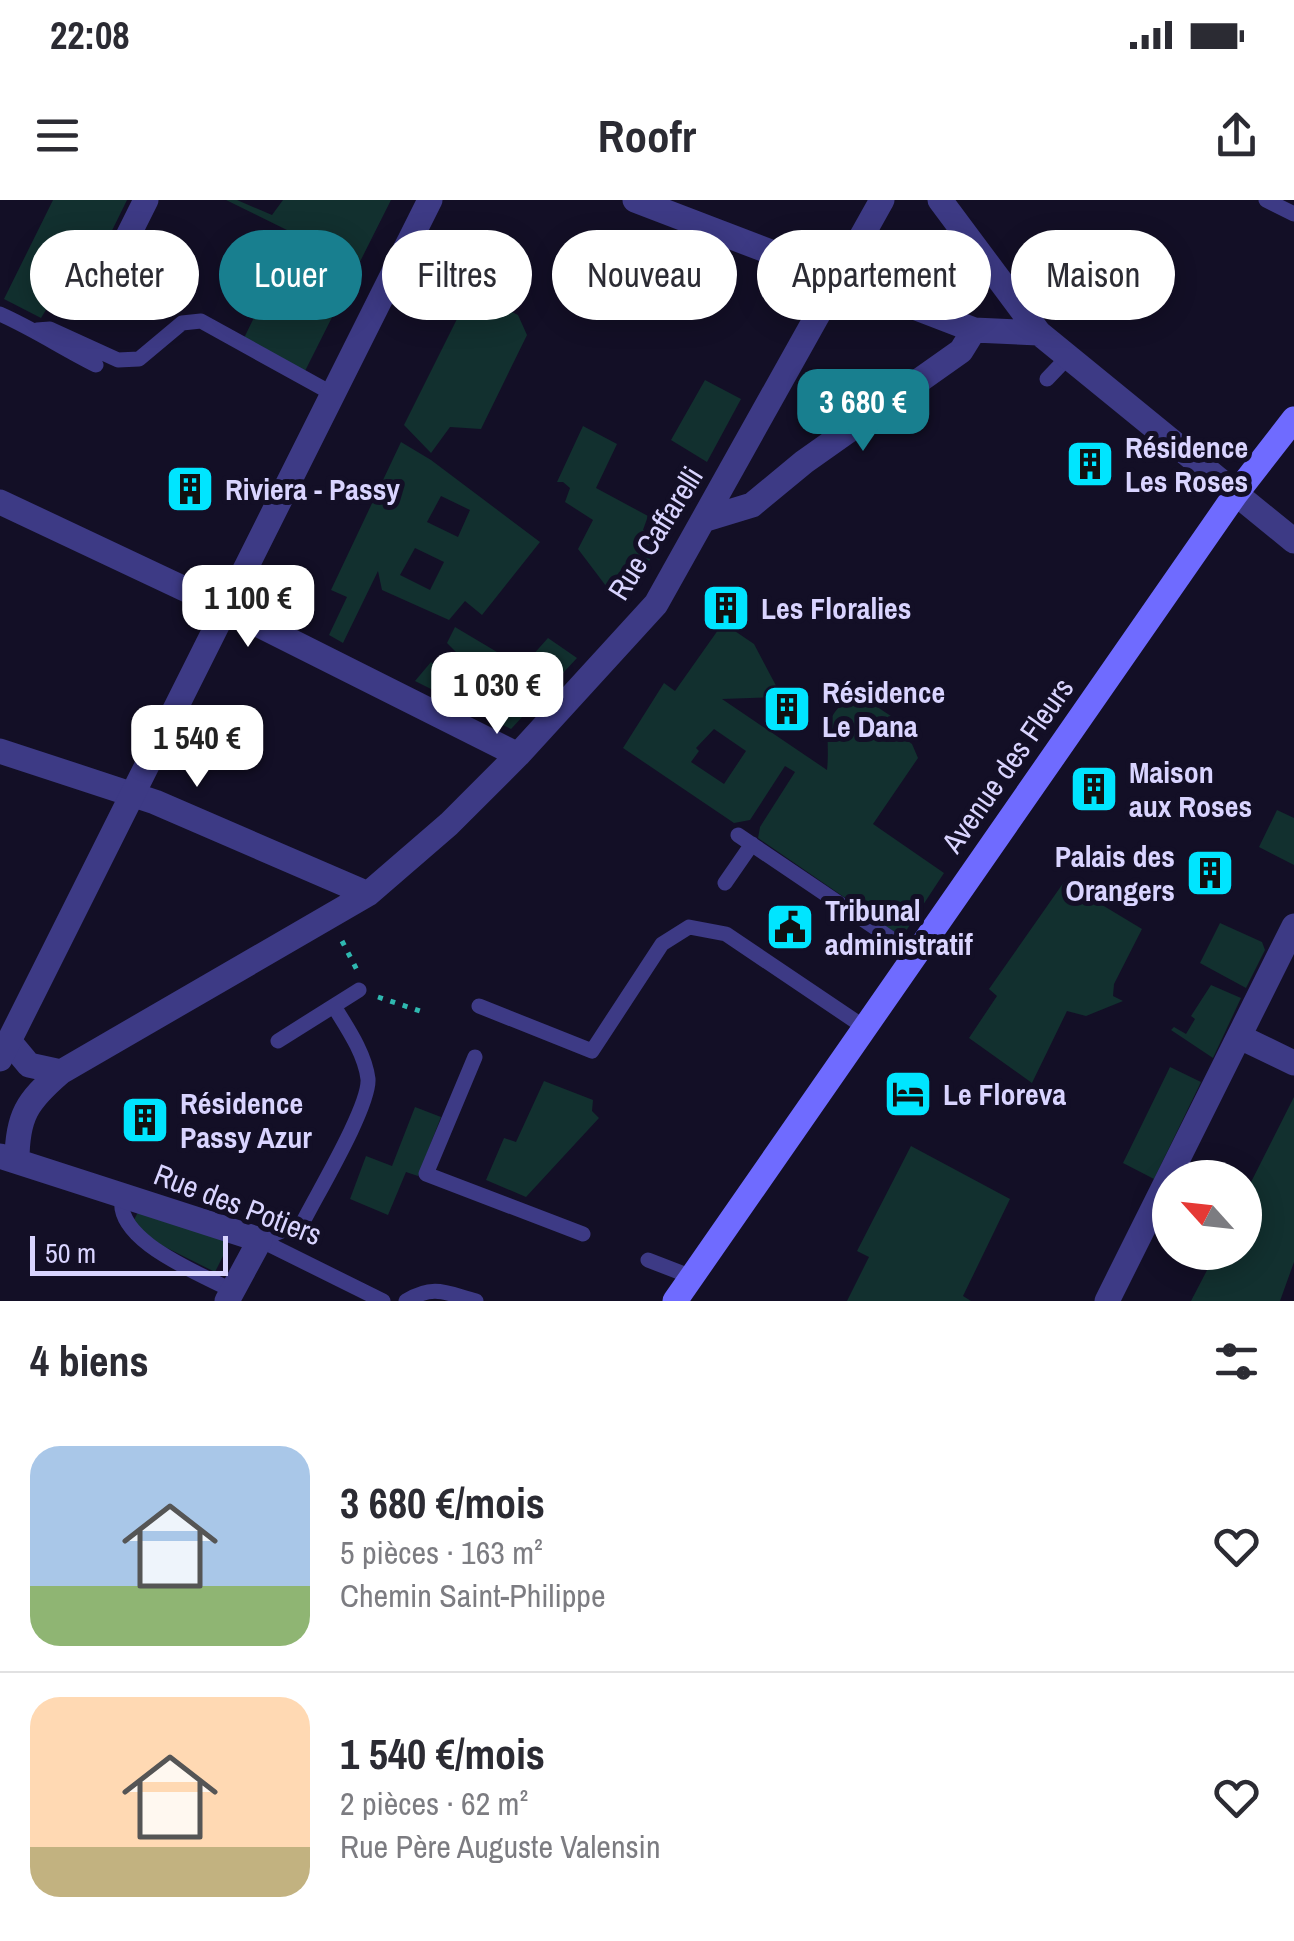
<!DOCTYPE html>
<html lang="fr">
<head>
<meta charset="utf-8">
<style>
  :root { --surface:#fff; --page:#f7f7f7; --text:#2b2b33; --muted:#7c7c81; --line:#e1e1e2; --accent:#187f8f }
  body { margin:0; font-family:"Archivo Narrow",sans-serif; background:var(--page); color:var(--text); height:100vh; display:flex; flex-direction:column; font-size:38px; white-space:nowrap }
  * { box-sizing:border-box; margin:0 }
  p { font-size:32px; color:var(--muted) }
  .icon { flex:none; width:55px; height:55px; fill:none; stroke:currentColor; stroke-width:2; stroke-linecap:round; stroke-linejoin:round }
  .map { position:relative; height:1101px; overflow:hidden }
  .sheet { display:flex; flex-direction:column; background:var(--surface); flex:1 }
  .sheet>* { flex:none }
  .hud { position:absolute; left:30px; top:30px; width:1235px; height:90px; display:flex; gap:20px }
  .needle { width:65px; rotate:297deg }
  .controls { position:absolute; left:1152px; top:960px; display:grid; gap:20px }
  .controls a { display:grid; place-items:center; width:110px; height:110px; border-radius:50%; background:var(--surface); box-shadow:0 5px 25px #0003; font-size:50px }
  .scale { position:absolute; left:30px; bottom:25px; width:198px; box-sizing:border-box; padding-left:10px; border:5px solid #d9d4ff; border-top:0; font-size:28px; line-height:35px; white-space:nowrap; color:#d9d4ff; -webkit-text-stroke:8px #130f26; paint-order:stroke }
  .price { position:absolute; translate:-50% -85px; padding:0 22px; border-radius:20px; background:#fff; color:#222; font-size:32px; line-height:65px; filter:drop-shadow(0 2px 5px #0008) }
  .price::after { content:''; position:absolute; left:50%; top:60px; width:30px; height:22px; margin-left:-15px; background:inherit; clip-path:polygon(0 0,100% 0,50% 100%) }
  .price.current { background:var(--accent); color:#fff }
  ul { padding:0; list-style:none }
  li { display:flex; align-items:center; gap:30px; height:250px; padding:0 30px }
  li+li { border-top:2px solid var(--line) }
  li span { display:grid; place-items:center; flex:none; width:280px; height:200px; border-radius:30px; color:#555 }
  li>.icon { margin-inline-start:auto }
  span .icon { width:120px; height:120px; fill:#fffc; stroke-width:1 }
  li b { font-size:42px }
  h2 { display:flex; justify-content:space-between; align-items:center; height:120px; padding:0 30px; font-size:42px }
  .tag { padding:0 35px; border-radius:45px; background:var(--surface); box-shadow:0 5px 25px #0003; font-size:35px; line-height:90px }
  .tag.current { background:var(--accent); color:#fff }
  .status { display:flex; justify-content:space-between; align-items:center; height:70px; padding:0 50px; background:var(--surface); direction:ltr }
  .status svg { height:28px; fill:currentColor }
  header { display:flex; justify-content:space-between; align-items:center; height:130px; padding:0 30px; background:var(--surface); font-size:45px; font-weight:700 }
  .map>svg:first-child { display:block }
  .green { fill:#12302f; fill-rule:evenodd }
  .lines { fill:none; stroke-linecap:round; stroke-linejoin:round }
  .path { stroke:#2fb8b0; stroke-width:5; stroke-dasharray:5 8; stroke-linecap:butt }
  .service { stroke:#3d3a85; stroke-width:15 }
  .minor { stroke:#3d3a85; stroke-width:25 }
  .tertiary { stroke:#3d3a85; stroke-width:25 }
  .secondary { stroke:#6f6bff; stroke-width:25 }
  .labels { text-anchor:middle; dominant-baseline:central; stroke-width:10; stroke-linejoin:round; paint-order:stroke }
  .poi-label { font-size:30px; font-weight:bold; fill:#d9d4ff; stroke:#130f26; text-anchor:start }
  .street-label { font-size:30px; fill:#d9d4ff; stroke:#130f26 }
</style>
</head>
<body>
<div class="status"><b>22:08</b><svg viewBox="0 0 49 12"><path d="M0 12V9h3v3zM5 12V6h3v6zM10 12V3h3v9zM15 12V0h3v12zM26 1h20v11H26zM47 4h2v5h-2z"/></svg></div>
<header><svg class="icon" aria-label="menu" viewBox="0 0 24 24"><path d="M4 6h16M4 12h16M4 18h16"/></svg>Roofr<svg class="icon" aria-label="share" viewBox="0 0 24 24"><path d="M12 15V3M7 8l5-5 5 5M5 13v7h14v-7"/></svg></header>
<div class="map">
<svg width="1294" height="1101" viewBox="0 0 1294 1101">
  <rect width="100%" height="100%" fill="#130f26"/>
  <path class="green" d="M53,0h74l-26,53 -38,29 -22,36 -37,-19z
    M226,0h11l35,15 11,-15h108l-86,171 -61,-33 51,-104z
    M471,91l47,24 9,20 -46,94 -31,-2 -19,26 -27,-28z
    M705,180l36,19 -34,63 -36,-22z
    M583,226l34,18 -21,44 52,28 -5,14 17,12 -26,46 -15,-11 -10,13 -31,-41 15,-29 -28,-18 5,-14 -7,-6h-6z
    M401,242l30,18 109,82 -58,73 -17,-14 -16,19 -67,-30 -4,-19 -35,72 -14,-8 18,-38 -16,-7zM441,296l29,14 -12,27 -31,-15zM415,348l29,14 -14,28 -30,-15z
    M723,423l31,21 28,53 -60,2 105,71c4,-37 -10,-50 29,-77l44,29 -6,9 18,13 6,14 -45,66 71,49 -42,64 -144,-99 2,-11 35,-55 -10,-6 -35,54 -16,3 -111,-75 41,-65 11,8zM714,529l32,22 -22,33 -33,-22 8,-11 -3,-3z
    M455,427l67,40 26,-29 29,20 -66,71 -96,-48 16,-19 12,10 15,-18 -11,-11zM481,453l34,29 -25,28 -34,-27z
    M1277,610l17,8v47l-35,-18z
    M1064,682l78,47 -28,55 -1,12 10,5 -37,15 -19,-5 -35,72 -63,-45 28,-42 -8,-7z
    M1220,723l42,19 3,8 -19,38 -46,-25z
    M1211,785l30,13 -28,60 -42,-28 3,-3 12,7 9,-15 -4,-3z
    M1170,867l31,15 -47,97 -31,-16z
    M544,881l49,19 -1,11 7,7 -73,79 -40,-17 18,-42 12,4z
    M1294,897v165l-14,39h-89l25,-48 29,-1v-58z
    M415,907l26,10 -23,59 -12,-4 -18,43 -38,-16 16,-43 26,10z
    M911,946l99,53 -47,97 8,5h-124l22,-44 -12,-6z
    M140,1008l81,24 7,14 -13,26 -58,-29 -25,-19z"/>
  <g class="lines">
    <path class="path" d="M342,741l15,29
      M378,797l48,16"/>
    <path class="service" d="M1266,0l28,14
      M0,114c34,15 62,34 96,51
      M37,130l13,-1 68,31 21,-1 43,-36 19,-2 132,73
      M1047,179l21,-22
      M738,635l176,119
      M725,683l27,-39
      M479,806l113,45 70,-107 27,-17 37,7 138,93
      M278,841l81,-51
      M475,857l-49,117 157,60
      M123,995c-13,44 76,78 108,95
      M260,1040l43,-18c14,-28 67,-116 65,-143 -3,-25 -20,-50 -33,-71
      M260,1040l123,61
      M648,1060l44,17
      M406,1101c28,-17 40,-8 70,0"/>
    <path class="minor" d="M635,0l339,130 65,3
      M940,0l99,133 255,208
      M121,50l25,-50
      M0,302l225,106 293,147
      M706,319l46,-14 52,-43 157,-111 13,-21
      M0,551l155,51 213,92
      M1240,837l54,26
      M9,841l20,24 32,7 307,-178 81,-70 69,-69 138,-151 226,-404
      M0,956l260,84 -33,61
      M17,961c0,-45 10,-60 44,-89
      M1107,1101l187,-375"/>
    <path class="tertiary" d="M0,859l430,-859"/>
    <path class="secondary" d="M675,1101l560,-806 59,-76"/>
  </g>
  <defs>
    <g id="building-square" transform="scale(2.5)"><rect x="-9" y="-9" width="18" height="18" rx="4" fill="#00e5ff" stroke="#130f26"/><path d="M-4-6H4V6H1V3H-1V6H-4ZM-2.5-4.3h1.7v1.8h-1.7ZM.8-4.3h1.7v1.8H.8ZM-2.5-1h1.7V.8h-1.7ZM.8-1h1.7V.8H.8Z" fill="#111"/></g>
    <g id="civic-square" transform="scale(2.5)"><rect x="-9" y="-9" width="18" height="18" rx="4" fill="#00e5ff" stroke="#130f26"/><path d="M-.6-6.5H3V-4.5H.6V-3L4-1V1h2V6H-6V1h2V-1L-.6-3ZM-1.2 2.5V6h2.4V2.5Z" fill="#111"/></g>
    <g id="hotel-square" transform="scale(2.5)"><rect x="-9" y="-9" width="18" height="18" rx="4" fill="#00e5ff" stroke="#130f26"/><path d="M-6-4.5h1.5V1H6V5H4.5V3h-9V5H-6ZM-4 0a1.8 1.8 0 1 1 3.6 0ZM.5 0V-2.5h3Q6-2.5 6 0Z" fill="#111"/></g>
  </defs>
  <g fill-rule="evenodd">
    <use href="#building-square" x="1090" y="264"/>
    <use href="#building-square" x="190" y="289"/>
    <use href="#building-square" x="726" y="408"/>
    <use href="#building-square" x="787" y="509"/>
    <use href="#building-square" x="1094" y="589"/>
    <use href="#building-square" x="1210" y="673"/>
    <use href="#civic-square" x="790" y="727"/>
    <use href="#hotel-square" x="908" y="894"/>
    <use href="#building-square" x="145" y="920"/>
  </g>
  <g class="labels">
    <g class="poi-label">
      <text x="1125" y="247">Résidence<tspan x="1125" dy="34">Les Roses</tspan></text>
      <text x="225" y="289">Riviera - Passy</text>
      <text x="761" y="408">Les Floralies</text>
      <text x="822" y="492">Résidence<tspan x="822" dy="34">Le Dana</tspan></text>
      <text x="1129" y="572">Maison<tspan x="1129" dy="34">aux Roses</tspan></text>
      <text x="1175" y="656" text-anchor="end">Palais des<tspan x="1175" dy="34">Orangers</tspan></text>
      <text x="825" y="710">Tribunal<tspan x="825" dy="34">administratif</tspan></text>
      <text x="943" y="894">Le Floreva</text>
      <text x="180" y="903">Résidence<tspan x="180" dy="34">Passy Azur</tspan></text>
    </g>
    <g class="street-label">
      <text transform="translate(655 333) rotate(-58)">Rue Caffarelli</text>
      <text transform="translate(1007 565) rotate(-55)">Avenue des Fleurs</text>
      <text transform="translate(238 1004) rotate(21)">Rue des Potiers</text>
    </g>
  </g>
</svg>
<div class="controls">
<a><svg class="needle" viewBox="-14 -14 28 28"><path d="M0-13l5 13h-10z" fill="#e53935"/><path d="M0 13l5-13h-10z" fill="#7c7c81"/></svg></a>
</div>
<div class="scale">50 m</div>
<b class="price current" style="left:863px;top:254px">3 680 €</b>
<b class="price" style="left:248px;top:450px">1 100 €</b>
<b class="price" style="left:497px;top:537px">1 030 €</b>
<b class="price" style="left:197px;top:590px">1 540 €</b>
<div class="hud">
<a class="tag">Acheter</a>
<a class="tag current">Louer</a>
<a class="tag">Filtres</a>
<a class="tag">Nouveau</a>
<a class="tag">Appartement</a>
<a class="tag">Maison</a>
</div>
</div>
<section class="sheet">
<h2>4 biens<svg class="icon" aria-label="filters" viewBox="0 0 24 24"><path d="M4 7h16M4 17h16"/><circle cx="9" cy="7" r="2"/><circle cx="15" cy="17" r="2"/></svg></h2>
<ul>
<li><span style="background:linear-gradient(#a9c7e8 70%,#8fb573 0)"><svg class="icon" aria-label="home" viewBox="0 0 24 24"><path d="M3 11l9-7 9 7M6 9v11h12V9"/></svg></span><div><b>3 680 €/mois</b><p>5 pièces · 163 m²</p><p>Chemin Saint-Philippe</p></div><svg class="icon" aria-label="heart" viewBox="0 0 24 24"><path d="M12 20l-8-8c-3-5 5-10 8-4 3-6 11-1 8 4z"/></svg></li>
<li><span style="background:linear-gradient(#ffd9b3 75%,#c2b280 0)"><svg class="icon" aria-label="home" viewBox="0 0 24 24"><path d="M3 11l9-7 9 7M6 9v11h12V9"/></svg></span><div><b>1 540 €/mois</b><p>2 pièces · 62 m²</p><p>Rue Père Auguste Valensin</p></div><svg class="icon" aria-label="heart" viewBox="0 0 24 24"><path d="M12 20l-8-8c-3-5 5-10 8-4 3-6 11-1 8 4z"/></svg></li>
</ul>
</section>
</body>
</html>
